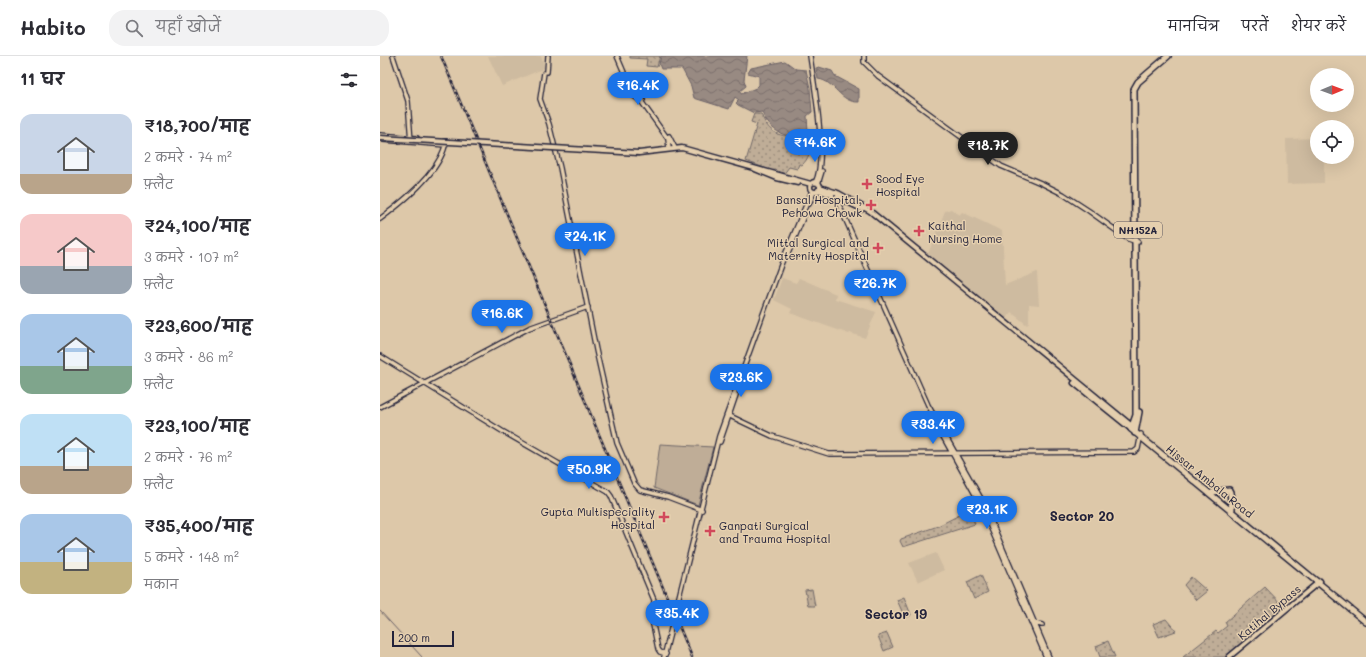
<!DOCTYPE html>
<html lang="hi">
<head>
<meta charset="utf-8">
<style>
  :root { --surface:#fff; --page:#f2f2f3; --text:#2b2b33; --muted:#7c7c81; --line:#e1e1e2; --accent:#1a73e8 }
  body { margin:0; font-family:Mali,"Playpen Sans Deva",sans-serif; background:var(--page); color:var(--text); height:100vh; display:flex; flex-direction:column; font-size:15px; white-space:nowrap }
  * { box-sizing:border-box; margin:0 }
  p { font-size:13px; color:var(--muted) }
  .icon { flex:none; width:22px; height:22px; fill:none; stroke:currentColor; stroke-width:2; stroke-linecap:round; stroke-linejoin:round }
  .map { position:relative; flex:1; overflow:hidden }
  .sheet { display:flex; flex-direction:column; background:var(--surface); width:380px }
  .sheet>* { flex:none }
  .needle { width:26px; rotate:89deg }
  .fabs { position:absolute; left:930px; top:12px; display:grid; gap:8px }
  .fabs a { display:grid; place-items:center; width:44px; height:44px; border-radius:50%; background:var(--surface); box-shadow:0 4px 16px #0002; font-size:20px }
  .scale { position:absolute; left:12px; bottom:10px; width:62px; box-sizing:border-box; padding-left:4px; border:2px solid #22223b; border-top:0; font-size:11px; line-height:14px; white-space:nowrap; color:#22223b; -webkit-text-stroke:3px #e5cfae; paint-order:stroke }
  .price { position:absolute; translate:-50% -34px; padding:0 9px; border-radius:14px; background:var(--accent); color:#fff; font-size:13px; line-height:26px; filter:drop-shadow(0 1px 2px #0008) }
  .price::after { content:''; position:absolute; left:50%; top:24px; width:12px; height:9px; margin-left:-6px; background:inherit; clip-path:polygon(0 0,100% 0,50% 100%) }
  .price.current { background:#222; color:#fff }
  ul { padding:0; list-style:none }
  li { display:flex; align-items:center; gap:12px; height:100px; padding:0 20px }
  li span { display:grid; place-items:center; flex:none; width:112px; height:80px; border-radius:12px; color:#555 }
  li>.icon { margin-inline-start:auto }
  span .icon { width:48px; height:48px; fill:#fffc; stroke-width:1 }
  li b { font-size:17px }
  h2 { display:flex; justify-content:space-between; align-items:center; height:48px; padding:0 20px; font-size:17px }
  header { display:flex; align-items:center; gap:24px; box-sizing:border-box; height:56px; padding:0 20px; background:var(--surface); border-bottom:1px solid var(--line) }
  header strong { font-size:19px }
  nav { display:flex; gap:22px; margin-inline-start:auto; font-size:14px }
  .search { width:280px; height:36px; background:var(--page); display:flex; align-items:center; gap:10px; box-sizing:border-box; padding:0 14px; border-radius:16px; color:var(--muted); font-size:15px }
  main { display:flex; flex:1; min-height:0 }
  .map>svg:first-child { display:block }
  .built { fill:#cebba0 }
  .park { fill:url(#park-dots); stroke:#706869 }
  .pitch { fill:#bfad97; stroke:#706869 }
  .water { fill:url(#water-waves); stroke:#696066 }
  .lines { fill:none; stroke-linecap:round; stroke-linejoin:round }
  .stream { stroke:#696066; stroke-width:1 }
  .secondary-casing { stroke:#22223b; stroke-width:6 }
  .primary-casing { stroke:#22223b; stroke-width:7 }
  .highway-casing { stroke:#22223b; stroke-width:8 }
  .secondary { stroke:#e5cfae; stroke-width:3.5 }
  .primary { stroke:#e5cfae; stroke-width:4 }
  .highway { stroke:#e5cfae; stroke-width:5 }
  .rail-casing { stroke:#22223b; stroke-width:2.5 }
  .rail { stroke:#e5cfae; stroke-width:1; stroke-dasharray:3; stroke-linecap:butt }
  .primary-bridge-casing { stroke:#22223b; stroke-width:7; stroke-linecap:butt }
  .primary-bridge { stroke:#e5cfae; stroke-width:4 }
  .poi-dot { fill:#d1495b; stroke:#e5cfae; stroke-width:1.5 }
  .labels { text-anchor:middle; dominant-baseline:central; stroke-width:3; stroke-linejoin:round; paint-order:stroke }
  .shield { fill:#e5cfae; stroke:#5c565e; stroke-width:1 }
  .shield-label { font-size:10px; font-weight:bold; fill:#22223b }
  .poi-label { font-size:11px; fill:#22223b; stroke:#e5cfae; text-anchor:start }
  .street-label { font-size:11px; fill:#22223b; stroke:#e5cfae }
  .quarter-label { font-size:13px; font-weight:bold; fill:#22223b; stroke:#e5cfae }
</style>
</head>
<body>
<header>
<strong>Habito</strong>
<div class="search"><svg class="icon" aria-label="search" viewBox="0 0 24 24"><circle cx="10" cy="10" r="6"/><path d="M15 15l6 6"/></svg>यहाँ खोजें</div>
<nav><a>मानचित्र</a><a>परतें</a><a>शेयर करें</a></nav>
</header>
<main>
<section class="sheet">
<h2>11 घर<svg class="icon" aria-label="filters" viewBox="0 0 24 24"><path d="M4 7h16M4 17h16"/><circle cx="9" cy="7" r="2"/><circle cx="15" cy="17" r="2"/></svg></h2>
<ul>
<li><span style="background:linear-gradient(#c9d6e8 75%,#b9a48a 0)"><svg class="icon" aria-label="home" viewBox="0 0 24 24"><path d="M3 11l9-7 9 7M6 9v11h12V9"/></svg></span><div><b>₹18,700/माह</b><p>2 कमरे · 74 m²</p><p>फ़्लैट</p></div></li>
<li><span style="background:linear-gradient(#f6c9c9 65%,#9aa5b1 0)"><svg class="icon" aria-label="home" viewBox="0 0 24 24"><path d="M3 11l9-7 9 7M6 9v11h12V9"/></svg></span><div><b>₹24,100/माह</b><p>3 कमरे · 107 m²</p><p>फ़्लैट</p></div></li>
<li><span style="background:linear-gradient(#a9c7e8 65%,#7fa58c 0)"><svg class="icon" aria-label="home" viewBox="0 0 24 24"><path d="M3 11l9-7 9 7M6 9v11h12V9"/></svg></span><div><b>₹23,600/माह</b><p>3 कमरे · 86 m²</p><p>फ़्लैट</p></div></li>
<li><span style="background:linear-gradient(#bfe0f5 65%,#b9a48a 0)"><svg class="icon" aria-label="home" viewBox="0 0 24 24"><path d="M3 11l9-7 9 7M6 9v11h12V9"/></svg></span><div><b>₹23,100/माह</b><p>2 कमरे · 76 m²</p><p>फ़्लैट</p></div></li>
<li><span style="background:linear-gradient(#a9c7e8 60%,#c2b280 0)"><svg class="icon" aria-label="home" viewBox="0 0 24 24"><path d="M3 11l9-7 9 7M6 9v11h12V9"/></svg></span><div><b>₹35,400/माह</b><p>5 कमरे · 148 m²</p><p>मकान</p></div></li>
</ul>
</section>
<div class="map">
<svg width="986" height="601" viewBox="0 0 986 601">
  <defs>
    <pattern id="park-dots" width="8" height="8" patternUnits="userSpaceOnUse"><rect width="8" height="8" fill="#bfad97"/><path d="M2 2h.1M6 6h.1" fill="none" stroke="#9b8c7c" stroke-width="1.8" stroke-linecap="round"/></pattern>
    <pattern id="water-waves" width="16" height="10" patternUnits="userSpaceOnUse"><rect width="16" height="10" fill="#988a82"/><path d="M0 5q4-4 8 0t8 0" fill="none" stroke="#7c706c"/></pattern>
  </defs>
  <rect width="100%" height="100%" fill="#ddc8a9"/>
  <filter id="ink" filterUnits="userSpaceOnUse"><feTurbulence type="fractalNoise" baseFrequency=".025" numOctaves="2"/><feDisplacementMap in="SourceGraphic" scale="8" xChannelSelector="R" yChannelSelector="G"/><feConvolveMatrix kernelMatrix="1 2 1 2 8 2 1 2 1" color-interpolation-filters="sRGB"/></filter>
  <g filter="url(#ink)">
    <path class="built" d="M108,0h53l4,12 -43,18z
      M937,82v19h7v26l-37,1 -1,-45z
      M571,153l8,6 3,-3 40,19 3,54 32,-13 2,33 -10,-1v18l-2,3 -16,-13 -4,7 -79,-65 17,-43z
      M402,222l14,5 3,-5 37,16 -1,5 41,13 -11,26 -15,-5 -1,1 -59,-21 2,-4 -18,-9z
      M556,497l8,17 -26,12 -9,-19z"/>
    <path class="park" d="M250,0h30l-3,11 -11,-1 1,-7 -17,-1z
      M374,58h7c12,30 30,21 55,20l1,10 -7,-1c0,10 -1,15 -8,22l-3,-1 -2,5 -8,-2 -6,8 -37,-14 11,-37 -6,-2z
      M595,451l3,6 -6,2 3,9 -72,23 -3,-6 1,-2 37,-13z
      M601,519l7,17 -14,7 -7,-17z
      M811,521l16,14 -11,9 -12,-15z
      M885,531l19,20 -59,50h-42l33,-26 2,2 9,-7 -2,-4z
      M432,533l3,17h-7l-3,-16z
      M524,541l7,18 -6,3 -8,-18z
      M786,563l10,12 -17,6 -6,-13z
      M507,577l6,14 -9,4 -6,-15z
      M728,585l7,16h-15l-4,-11z"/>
    <path class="pitch" d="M280,388l53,3 -15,58 -44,-17z"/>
    <path class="water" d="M281,0h86l-3,24 2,6 -6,5 1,3 15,-6 3,-3v-9l-11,-3 3,-5 34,-7 11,8 10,1 4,18 2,24 -5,4 1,15c-18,13 -40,-1 -46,-19l-8,1 -16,-8 -2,-2 3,-3 -4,-3 -6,12 -35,-11 -3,-12 -9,-17h-21l-2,-5z
      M439,11l13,4 3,5 24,13v13c-19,1 -24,-21 -41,-23l-2,-11z"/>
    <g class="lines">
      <path class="stream" d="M0,555l42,46"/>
      <g class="secondary-casing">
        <path id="secondary" d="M13,0l15,45 3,41
          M237,0l17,40 7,5 27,38 1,10
          M430,0c4,29 18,102 5,127
          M484,0v6l14,14 123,90 42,18 20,10 26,17 39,28 10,3
          M167,16l1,-16
          M164,17l-4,26 9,25 11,44 36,182 21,93 17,40 6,7 28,7 34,13
          M247,20l10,18 6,6
          M0,79l37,3
          M289,80l6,12
          M3,84l63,5
          M438,128l4,-13
          M456,142l92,207 55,97 66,155
          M429,148l5,-12
          M0,163c23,-17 62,-49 66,-78h-1
          M407,200l18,-43
          M0,300l122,75 106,61 3,4 43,104 -1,25 5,24 2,3 6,2
          M0,351l149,-79 59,-21
          M348,359l44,21 57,18 305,-2 4,-3 3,-15
          M561,377l40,72 65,152
          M340,386l16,-47
          M654,567l8,2
          M284,601l55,-221 63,-174 30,-71"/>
      </g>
      <g class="primary-casing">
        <path id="primary" d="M259,97l43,-5 129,36
          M375,113l22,9 21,5
          M430 131a5 5 0 1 1 10 0a5 5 0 1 1-10 0Z
          M440,131l14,5
          M438,134l14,5
          M452 139a3 3 0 1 1 6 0a3 3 0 1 1-6 0Z
          M458,137l32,18 262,215
          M457,141l25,12
          M694,327l57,46
          M849,601l91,-76"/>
      </g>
      <g class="highway-casing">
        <path id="highway" d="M788,0l-30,26 -4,7 2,314v12l-5,14 235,193
          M755,377l4,-21
          M833,436l16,-2
          M850,436l2,17"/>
      </g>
      <use href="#secondary" class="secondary"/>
      <use href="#primary" class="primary"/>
      <use href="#highway" class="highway"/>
      <g class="rail-casing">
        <path id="rail" d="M61,0l251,601"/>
      </g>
      <use href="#rail" class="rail"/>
      <g class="primary-bridge-casing">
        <path id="primary-bridge" d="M0,82l259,15"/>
      </g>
      <use href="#primary-bridge" class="primary-bridge"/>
    </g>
  </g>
  <g class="poi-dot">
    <path d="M485 122h4v4h4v4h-4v4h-4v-4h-4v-4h4z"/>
    <path d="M489 143h4v4h4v4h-4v4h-4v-4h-4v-4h4z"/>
    <path d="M537 169h4v4h4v4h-4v4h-4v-4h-4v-4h4z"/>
    <path d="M496 186h4v4h4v4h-4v4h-4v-4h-4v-4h4z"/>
    <path d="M282 455h4v4h4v4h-4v4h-4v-4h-4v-4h4z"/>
    <path d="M328 469h4v4h4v4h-4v4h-4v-4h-4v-4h4z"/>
  </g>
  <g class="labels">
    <rect class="shield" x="734" y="166" width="48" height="16" rx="3"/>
    <g class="shield-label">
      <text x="758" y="174">NH152A</text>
    </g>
    <g class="poi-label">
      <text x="496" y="122">Sood Eye<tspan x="496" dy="13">Hospital</tspan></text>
      <text x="482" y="143" text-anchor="end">Bansal Hospital,<tspan x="482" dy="13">Pehowa Chowk</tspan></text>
      <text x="548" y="169">Kaithal<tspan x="548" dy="13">Nursing Home</tspan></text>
      <text x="489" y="186" text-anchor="end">Mittal Surgical and<tspan x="489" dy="13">Maternity Hospital</tspan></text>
      <text x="275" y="455" text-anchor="end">Gupta Multispeciality<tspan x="275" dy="13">Hospital</tspan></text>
      <text x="339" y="469">Ganpati Surgical<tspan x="339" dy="13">and Trauma Hospital</tspan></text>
    </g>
    <g class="street-label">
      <text transform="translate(830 425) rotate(39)">Hissar Ambala Road</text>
      <text transform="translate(889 556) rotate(-40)">Katihal Bypass</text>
    </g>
    <g class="quarter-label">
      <text x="702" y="459">Sector 20</text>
      <text x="516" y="557">Sector 19</text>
    </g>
  </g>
</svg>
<div class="fabs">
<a><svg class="needle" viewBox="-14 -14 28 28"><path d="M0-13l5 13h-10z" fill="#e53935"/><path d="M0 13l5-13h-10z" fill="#7c7c81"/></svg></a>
<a><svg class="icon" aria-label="locate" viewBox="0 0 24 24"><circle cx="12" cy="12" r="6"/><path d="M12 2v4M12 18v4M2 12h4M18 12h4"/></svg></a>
</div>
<div class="scale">200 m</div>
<b class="price" style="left:258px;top:50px">₹16.4K</b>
<b class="price" style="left:435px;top:107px">₹14.6K</b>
<b class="price current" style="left:608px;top:110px">₹18.7K</b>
<b class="price" style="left:205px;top:201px">₹24.1K</b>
<b class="price" style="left:495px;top:248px">₹26.7K</b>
<b class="price" style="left:122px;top:278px">₹16.6K</b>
<b class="price" style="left:361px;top:342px">₹23.6K</b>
<b class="price" style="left:553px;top:389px">₹33.4K</b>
<b class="price" style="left:209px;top:434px">₹50.9K</b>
<b class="price" style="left:607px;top:474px">₹23.1K</b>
<b class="price" style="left:297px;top:578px">₹35.4K</b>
</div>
</main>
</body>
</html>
